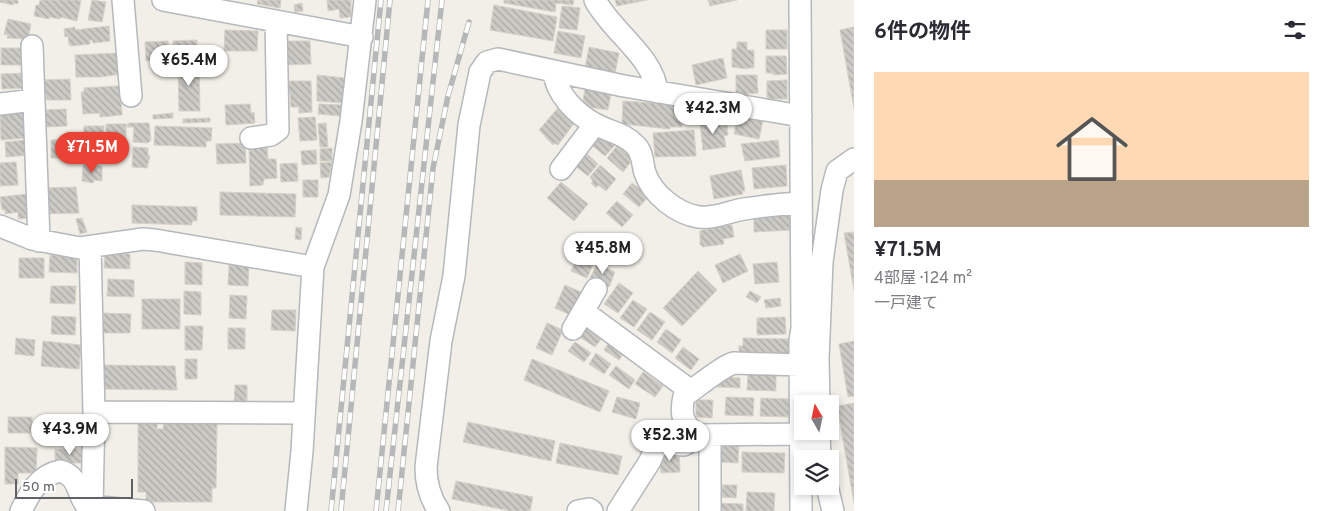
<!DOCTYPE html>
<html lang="ja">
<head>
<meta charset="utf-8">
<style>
  :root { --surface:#fff; --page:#f2f2f3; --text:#2b2b33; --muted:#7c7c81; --accent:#ea4335 }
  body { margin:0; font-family:Overpass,"Noto Sans JP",sans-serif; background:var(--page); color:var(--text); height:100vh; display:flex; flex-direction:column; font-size:19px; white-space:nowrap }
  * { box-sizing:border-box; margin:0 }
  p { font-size:16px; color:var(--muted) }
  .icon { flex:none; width:28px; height:28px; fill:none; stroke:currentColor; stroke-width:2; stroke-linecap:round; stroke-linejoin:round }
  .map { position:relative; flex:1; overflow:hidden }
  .details { display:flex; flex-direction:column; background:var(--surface); width:475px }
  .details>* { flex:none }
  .needle { width:32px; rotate:351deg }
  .buttons { position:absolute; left:794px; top:395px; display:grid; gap:10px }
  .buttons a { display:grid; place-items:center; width:45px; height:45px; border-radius:0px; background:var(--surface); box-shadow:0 2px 8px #0003; font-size:25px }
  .scale { position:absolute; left:15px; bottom:12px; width:118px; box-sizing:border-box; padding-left:5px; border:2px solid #5f6368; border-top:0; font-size:14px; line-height:18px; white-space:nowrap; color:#5f6368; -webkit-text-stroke:4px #fff; paint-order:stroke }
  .price { position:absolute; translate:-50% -42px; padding:0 11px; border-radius:18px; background:#fff; color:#222; font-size:16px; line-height:32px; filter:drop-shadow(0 1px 2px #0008) }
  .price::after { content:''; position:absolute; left:50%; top:30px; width:15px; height:11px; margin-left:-8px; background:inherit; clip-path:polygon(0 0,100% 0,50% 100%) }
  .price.active { background:var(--accent); color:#fff }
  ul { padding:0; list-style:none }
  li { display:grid; align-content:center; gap:10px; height:265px; padding:0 20px }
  li span { display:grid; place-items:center; height:155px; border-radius:0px; color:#555 }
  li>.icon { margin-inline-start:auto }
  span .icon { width:90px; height:90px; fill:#fffc; stroke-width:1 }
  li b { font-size:21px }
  h2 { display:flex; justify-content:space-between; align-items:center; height:60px; padding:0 20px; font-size:21px }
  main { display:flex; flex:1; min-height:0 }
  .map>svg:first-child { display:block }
  .building { fill:url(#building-back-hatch); stroke:#d6d1c6 }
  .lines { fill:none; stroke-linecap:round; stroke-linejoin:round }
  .minor-casing { stroke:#b5b8bc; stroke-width:24 }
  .minor { stroke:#fff; stroke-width:21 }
  .rail-casing { stroke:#b6b7b8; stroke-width:5.5 }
  .rail { stroke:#fff; stroke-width:4; stroke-dasharray:11; stroke-linecap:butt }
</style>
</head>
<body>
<main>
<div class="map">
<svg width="854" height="511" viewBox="0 0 854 511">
  <defs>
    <pattern id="building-back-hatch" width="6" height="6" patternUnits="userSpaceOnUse" patternTransform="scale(1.25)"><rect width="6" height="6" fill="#cccac5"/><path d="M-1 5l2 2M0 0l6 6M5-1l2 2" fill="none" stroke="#a9a8a4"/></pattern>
  </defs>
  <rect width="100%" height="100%" fill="#f1efe8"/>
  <path class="building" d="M0,0h18v4l-5,-1v2l-13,-3z
    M40,0h41l-4,21 -16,-4 -1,2 -11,-2v2l-15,-3 2,-11h3z
    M92,0l14,2 -4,20 -14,-2z
    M258,0h23l-1,8 -23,-4z
    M327,0h24v17l-11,1 -1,-9 -11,2z
    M504,0h70l-1,5 -17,-2 -1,9 -51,-9z
    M615,0h32l-30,6z
    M708,0h29l-27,6z
    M302,3l1,8 -8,1 -1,-7z
    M494,5l63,12 -4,24 -63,-11z
    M562,6l18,2 -3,22 -18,-2z
    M8,19l23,5 -3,15 -21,-1 1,-3 -4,-1z
    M109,26l1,15 -17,2 -1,-3h-2v4l-18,2 -3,-1 -1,-9 -3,1 -1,-8 11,-2v3z
    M854,27v81l-14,-78z
    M225,30l33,1 -1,20h-33z
    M766,30h21v19h-21z
    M558,31l27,5 -4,22 -27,-5z
    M197,40v15l-24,1v-15z
    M168,41l1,19 -23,1 -1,-19z
    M284,41h26l1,23 -27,1z
    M737,42h10v8h7v18h-7v1l-15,-2v-18h5z
    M589,47l30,6 -4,20 -30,-5z
    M1,48h24v17h-24z
    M120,53l1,21 -21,3h-24l-1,-22z
    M766,56h20l1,18 -14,1v-2h-7z
    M723,58l4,20 -31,7 -4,-20z
    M178,64h21l1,47h-21z
    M25,73v15l-23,1 -1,-15z
    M317,75l28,3 -3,25 -25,-2z
    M736,75h21l1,18 -20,2 -2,-3z
    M70,79l1,21h-24l-1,-3h-3v-17z
    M787,80v19h-20v-18z
    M289,81h22l1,31 -13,1v-6h-8l-1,-14h-5v-9h4z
    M117,86l3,1 2,28 -22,2v-4l-17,1 -2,-22h3v-4z
    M585,89l26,4 -3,17 -26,-4z
    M623,101l60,4 -1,22h-12v2l-48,-5z
    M250,104l1,9 3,-1 1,11 -29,2 -1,-20z
    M319,104l22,1v11l-23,-2z
    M564,108l11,14 -17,23 -4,-2 -1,2 -14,-15 18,-21 4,3z
    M23,109l3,29 -25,2 -1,-29z
    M66,109l1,17 -23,1v-17z
    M173,113v5l-20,1v-4z
    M738,115l25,5 -4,19 -25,-5z
    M315,117l2,23 -17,1 -2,-23z
    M210,118v4l-27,1v-4z
    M720,121l1,5 6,-1 1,10 -4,1 2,11 -23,3 -3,-27z
    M128,123h21l2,17 -3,3 -15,-1 1,-15h-7z
    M326,123l2,24h-8l-2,-23z
    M106,124h20v15l-3,2 -17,-2z
    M84,126h20l-1,15h-20z
    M155,126l57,2 -1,13h-5v6l-52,-2z
    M694,130l2,26 -41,1 -2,-24z
    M600,131l16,13 -11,12 -15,-12z
    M76,139v23h-12v-4h-13v-18z
    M27,140l2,15 -23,2 -1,-15z
    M778,140l2,17 -35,4 -4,-17z
    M245,143l1,20 -29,1 -1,-20z
    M84,145l19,1 -1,16 -17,1 -2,-2z
    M249,146h18l1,13h8l1,19 -13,1 -1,6 -13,1z
    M617,146l16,13 -10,13 -16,-14z
    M133,147l15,1v8h2l-3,12 -15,-1z
    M332,148v13h-12v-12z
    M316,150l1,14 -15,1 -1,-14z
    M584,151l14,13 -10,12 -15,-12z
    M16,162l2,23 -18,1v-23z
    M332,162l-3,15 -8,1 -1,-15z
    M297,163l1,18 -17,1 -1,-18z
    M83,165l19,1v15l-8,-1 -1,3 -11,-2z
    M600,165l16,14 -10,12 -8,-6 -2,3 -5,-5 2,-2 -3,-4z
    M786,165l1,21 -33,3 -2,-21z
    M741,170l4,21h-3l1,3 -29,5 -4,-23z
    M303,180h15v17h-15z
    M561,182l27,22 -14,17 -27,-23z
    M632,183l17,13 -10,11 -16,-13z
    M76,187l3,26 -35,1 -1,-26z
    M220,192l76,2 -1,23 -75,-2z
    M27,194l2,24 -11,1v-7l-13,2v-4h-3l-2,-13z
    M617,201l16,14 -11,12 -16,-14z
    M132,205l65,2v14h-5v4l-60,-2z
    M783,215l9,1v14l-38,2v-16z
    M82,218l5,14 -7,2 -4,-15z
    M721,225h11l2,12 -11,2 1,5 -22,3v-2h-2v-14z
    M296,227l6,1 -1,12 -6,-1z
    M854,232v58l-10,-57z
    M582,248l15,7 -10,23 -16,-7z
    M105,253l25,1v15l-26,-1z
    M740,254l8,17 -25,12 -8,-18z
    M50,255h27v18l-28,-1z
    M19,258h25v20h-25z
    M185,262l17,1v22l-17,-1z
    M777,262l2,20 -24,2 -2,-20z
    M597,264l18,8 -6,15 -19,-9z
    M229,265h20l-1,21 -20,-1z
    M698,271l19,19 -35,36 -19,-18z
    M108,279l26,1v17l-27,-1z
    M619,283l14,10 -15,20 -14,-9z
    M565,285l18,8 -10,23 -18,-8z
    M51,286h25l-1,18 -25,-1z
    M184,291l17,1v23l-17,-1z
    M750,291l11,6 -4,6 -11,-6z
    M230,295l17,1 -1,23 -17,-1z
    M780,298l1,8 -15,2 -2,-8z
    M142,299h38v30h-38z
    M633,300l14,9 -13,18 -14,-9z
    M272,310h24l-1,21 -24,-1z
    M650,312l15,10 -13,18 -15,-10z
    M104,313l27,1 -1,19h-27z
    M52,316l24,1 -1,18 -24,-1z
    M785,317l1,17 -29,1v-17z
    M547,323l16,7 -11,25 -16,-7z
    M185,326h18l-1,24h-17z
    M585,327l17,11 -7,9 -17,-11z
    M228,328h17v21h-17z
    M666,329l15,11 -9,13 -15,-11z
    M16,338l19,2 -1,16 -19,-2z
    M743,338l46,1 -1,17 -49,-1v-9h4z
    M43,341l38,4 -2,24 -38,-3z
    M610,341l15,10 -6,9 -15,-10z
    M854,341v55l-6,1 -9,-53z
    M575,342l16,11 -7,9 -16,-11z
    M683,347l16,12 -8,11 -16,-12z
    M596,353l15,11 -7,10 -15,-10z
    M185,359h12v20h-12z
    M532,359l77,32 -9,21 -76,-32z
    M101,365l74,1 2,24 -77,-1z
    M616,366l19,14 -6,9 -20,-14z
    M643,372l20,14 -8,11 -20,-13z
    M748,374l28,1v16l-29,-1z
    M717,377l23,1v10l-23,-1z
    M235,385h12v20h-13z
    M617,397l23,6 -4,16 -24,-7z
    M726,397l28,1 -1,18 -28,-1z
    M761,398l29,1 -1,18 -29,-1z
    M696,400h17l-1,18 -16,-1z
    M854,403v100l-17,-97z
    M8,417h24v16h-24z
    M47,418h26l-1,19h-25z
    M138,420l19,1v8h6l1,-7 53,1 -1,65h-4v14h-66v-10h-8z
    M468,422l87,19 -4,20 -88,-19z
    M719,442l20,1 -1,20 -20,-1z
    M560,443l62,13 -4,19 -62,-12z
    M5,447l32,1 -1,25h-18v11h-13z
    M55,449h31l-1,14h-30z
    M679,450l1,22 -19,1 -2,-21z
    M742,452l43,1 -1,20 -42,-1z
    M456,481l77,16 -3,14h-20l-58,-12z
    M722,485h15l-1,13 -14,-1z
    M747,492l28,1 -1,18h-28z
    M716,503l27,1v7h-27z"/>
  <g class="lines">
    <g class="minor-casing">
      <path id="minor" d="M123,0l8,96
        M163,0l199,37
        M595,0c17,32 59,57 62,92
        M800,0l2,328 -2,13 1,170
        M32,46l7,195
        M554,72c2,22 22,42 41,52 14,8 29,9 40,21 8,7 7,18 10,28 7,21 32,41 54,44 14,2 32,-6 45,-8 19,-3 38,-5 57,-6
        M0,104l34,-4
        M251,138l20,-3 7,-5 -2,-109
        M561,169l34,-45
        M0,226l32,13 48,9 63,-9 12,1 158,27
        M90,247l4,165 -2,94
        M584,312l107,79
        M573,329l23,-40
        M800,365l-66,-2c-12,3 -38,25 -50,33 -4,18 -2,30 15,39l101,-1
        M819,404l-1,-45 4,-97 10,-72 5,-19 17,-12
        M94,412l209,1
        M819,431l1,28
        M827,486l6,25
        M21,511c8,-17 18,-36 39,-40 20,5 16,23 27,35l57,5
        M296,511l6,-60 11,-184 26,-72 12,-74 14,-121
        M439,511c-9,-13 -13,-28 -13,-44l15,-126 13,-65 15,-151 11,-53 7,-10 11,-3 126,27 177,30
        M578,511l11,-2 3,2
        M618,511l32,-50 6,-14 9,-3 19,1 15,-10
        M710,511v-76"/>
    </g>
    <use href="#minor" class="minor"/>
    <g class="rail-casing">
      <path id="rail" d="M331,511l50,-511
        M341,511l49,-511
        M376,511l52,-511
        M386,511l56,-511
        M398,511l35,-343 15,-72 21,-74"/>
    </g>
    <use href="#rail" class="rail"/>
  </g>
</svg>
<div class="buttons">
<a><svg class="needle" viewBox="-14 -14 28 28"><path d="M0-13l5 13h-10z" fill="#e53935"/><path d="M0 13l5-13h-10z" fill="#7c7c81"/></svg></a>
<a><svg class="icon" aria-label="layers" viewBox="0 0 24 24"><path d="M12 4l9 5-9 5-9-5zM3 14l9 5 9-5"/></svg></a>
</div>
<div class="scale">50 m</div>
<b class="price" style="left:189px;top:87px">¥65.4M</b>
<b class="price" style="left:713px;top:135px">¥42.3M</b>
<b class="price active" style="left:92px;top:174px">¥71.5M</b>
<b class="price" style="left:603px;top:275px">¥45.8M</b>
<b class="price" style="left:70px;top:456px">¥43.9M</b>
<b class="price" style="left:670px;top:462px">¥52.3M</b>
</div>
<section class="details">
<h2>6件の物件<svg class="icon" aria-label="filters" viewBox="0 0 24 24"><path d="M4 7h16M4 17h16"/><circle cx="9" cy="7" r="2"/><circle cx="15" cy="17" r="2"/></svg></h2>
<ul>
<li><span style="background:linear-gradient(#ffd9b3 70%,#b9a48a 0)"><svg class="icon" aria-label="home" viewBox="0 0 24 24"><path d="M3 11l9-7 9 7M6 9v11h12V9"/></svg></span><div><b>¥71.5M</b><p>4部屋 · 124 m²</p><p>一戸建て</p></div></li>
</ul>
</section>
</main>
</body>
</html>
